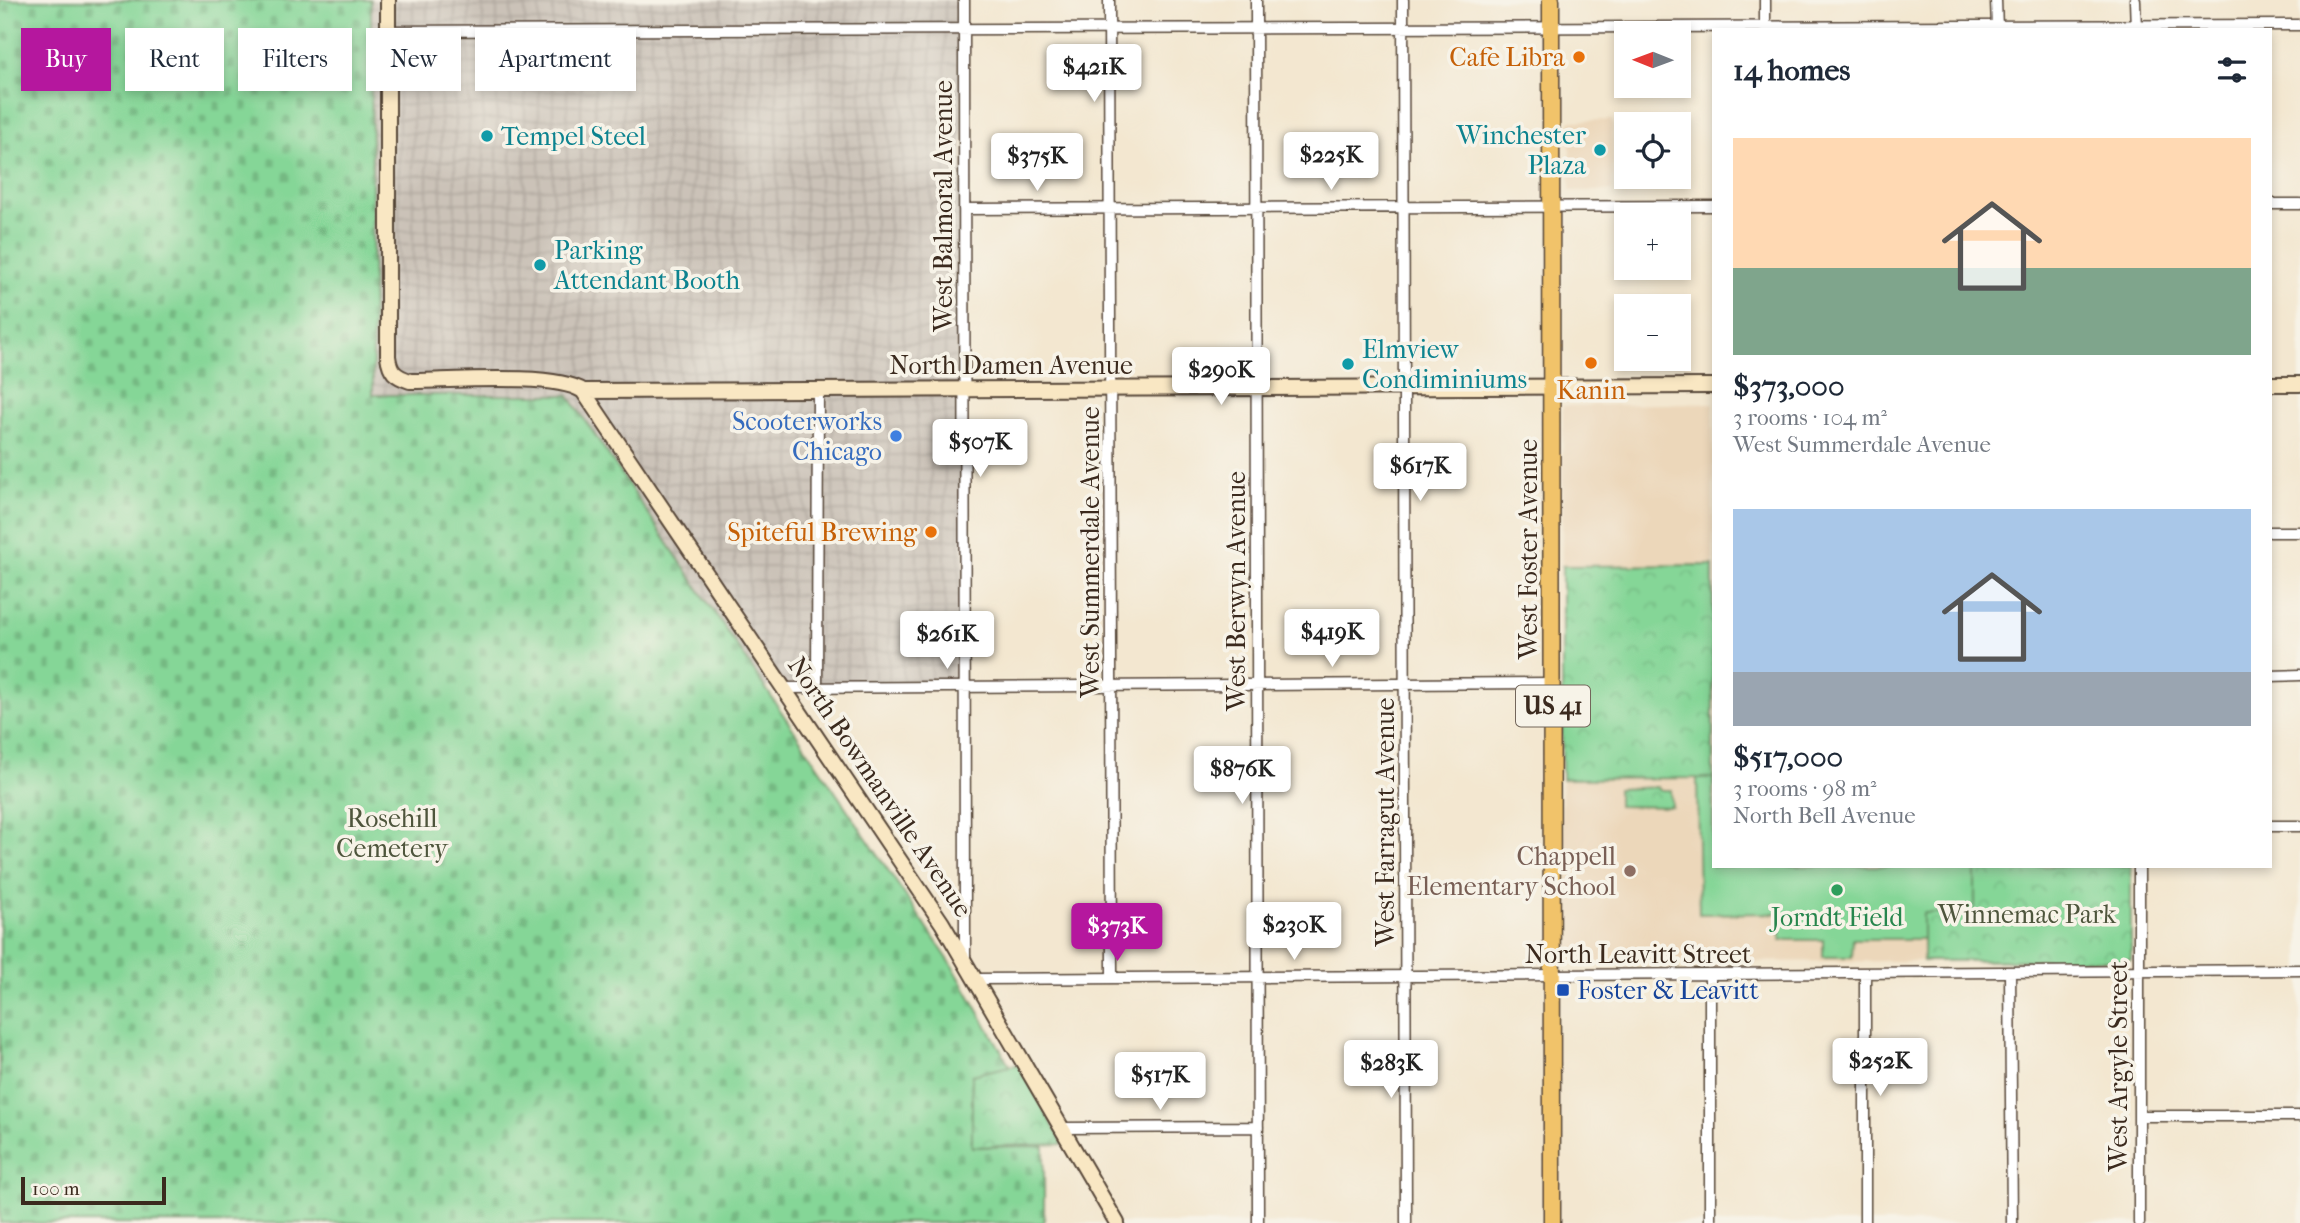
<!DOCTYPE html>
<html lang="en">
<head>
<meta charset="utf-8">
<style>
  :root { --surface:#fff; --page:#f6f6f7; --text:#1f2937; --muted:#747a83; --accent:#b5179e }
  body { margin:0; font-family:"IM FELL French Canon",serif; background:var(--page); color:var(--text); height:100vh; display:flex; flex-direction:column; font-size:26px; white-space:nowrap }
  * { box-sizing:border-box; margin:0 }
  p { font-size:23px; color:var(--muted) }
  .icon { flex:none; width:38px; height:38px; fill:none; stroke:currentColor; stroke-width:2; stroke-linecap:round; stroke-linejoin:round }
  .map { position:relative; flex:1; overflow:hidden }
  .sheet { position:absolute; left:1712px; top:28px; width:560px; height:840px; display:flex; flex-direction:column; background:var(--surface); border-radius:0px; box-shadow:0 4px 10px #0003 }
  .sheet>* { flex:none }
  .guide { position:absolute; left:21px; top:28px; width:665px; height:63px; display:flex; gap:14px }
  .needle { width:46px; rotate:271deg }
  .fabs { position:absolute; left:1614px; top:21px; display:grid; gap:14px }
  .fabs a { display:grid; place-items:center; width:77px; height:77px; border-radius:0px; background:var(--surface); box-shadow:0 4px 10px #0003; font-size:35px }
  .scale { position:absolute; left:21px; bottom:18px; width:145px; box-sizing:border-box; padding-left:7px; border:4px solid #3b2a1e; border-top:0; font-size:19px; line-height:24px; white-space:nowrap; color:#3b2a1e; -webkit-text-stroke:5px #f7f3e8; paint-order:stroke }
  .price { position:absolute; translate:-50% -60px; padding:0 16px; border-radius:7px; background:#fff; color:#222; font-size:23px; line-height:46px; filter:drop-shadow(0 2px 4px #0008) }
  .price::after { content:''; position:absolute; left:50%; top:42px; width:21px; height:16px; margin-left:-10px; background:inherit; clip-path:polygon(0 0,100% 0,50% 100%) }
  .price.current { background:var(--accent); color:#fff }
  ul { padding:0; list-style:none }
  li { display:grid; align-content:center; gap:14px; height:371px; padding:0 21px }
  li span { display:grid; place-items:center; height:217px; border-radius:0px; color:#555 }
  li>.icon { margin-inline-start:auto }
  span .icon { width:126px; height:126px; fill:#fffc; stroke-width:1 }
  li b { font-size:30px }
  h2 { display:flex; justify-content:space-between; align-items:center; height:84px; padding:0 21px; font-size:30px }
  .pill { padding:0 24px; border-radius:0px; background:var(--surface); box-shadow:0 4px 10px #0003; font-size:24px; line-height:63px }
  .pill.current { background:var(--accent); color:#fff }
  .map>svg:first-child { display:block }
  .built { fill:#ecd7ba }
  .industrial { fill:url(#industrial-grid) }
  .grass { fill:#85d697; stroke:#60805a; stroke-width:2 }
  .cemetery { fill:url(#cemetery-stones); stroke:#60805a; stroke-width:2 }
  .park { fill:url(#park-crowns); stroke:#60805a; stroke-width:2 }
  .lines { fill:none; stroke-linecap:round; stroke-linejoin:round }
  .street-casing { stroke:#574639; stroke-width:13 }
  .secondary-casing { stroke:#574639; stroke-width:18 }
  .primary-casing { stroke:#574639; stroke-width:19 }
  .street { stroke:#fff; stroke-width:10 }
  .secondary { stroke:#f9e7c3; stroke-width:14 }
  .primary { stroke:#f1c36a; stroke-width:16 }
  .food-dot { fill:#e8710a; stroke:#f7f3e8; stroke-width:2.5 }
  .culture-dot { fill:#0f9aa8; stroke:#f7f3e8; stroke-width:2.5 }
  .shop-dot { fill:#3f7fe0; stroke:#f7f3e8; stroke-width:2.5 }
  .education-dot { fill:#8d6e63; stroke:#f7f3e8; stroke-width:2.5 }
  .leisure-dot { fill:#2e9e5b; stroke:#f7f3e8; stroke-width:2.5 }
  .transit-dot { fill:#1a4fb4; stroke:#f7f3e8; stroke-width:2.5 }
  .labels { text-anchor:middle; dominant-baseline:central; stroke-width:7; stroke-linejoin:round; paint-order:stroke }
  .shield { fill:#f7f3e8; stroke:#73665b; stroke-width:2 }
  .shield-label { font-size:24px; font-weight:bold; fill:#3b2a1e }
  .food-label { font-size:26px; fill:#c56008; stroke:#f7f3e8; text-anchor:end }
  .culture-label { font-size:26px; fill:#0d838f; stroke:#f7f3e8; text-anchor:start }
  .street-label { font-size:26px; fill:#3b2a1e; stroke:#f7f3e8 }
  .shop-label { font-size:26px; fill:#366cbe; stroke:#f7f3e8; text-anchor:end }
  .park-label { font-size:26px; fill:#4e553c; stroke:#f7f3e8 }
  .education-label { font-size:26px; fill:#785e54; stroke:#f7f3e8; text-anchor:end }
  .leisure-label { font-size:26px; fill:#27864d; stroke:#f7f3e8 }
  .transit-label { font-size:26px; fill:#164399; stroke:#f7f3e8; text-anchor:start }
</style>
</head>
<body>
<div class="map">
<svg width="2300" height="1223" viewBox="0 0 2300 1223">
  <defs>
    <pattern id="industrial-grid" width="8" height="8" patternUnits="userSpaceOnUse" patternTransform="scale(1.75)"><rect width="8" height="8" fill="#cbc2b8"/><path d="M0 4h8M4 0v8" fill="none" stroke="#afa79e"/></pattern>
    <pattern id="cemetery-stones" width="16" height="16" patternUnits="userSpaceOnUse" patternTransform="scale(1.75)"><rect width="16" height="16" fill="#85d697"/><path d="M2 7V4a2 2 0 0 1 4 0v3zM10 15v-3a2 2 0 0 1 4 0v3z" fill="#74b882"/></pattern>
    <pattern id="park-crowns" width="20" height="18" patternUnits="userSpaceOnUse" patternTransform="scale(1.75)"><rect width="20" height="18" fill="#85d697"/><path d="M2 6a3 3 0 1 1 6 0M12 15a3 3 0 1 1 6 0" fill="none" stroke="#74b882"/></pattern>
  </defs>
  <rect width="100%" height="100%" fill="#f7f3e8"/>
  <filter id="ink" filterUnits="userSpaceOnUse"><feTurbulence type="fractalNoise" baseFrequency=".0143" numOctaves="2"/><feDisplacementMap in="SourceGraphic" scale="14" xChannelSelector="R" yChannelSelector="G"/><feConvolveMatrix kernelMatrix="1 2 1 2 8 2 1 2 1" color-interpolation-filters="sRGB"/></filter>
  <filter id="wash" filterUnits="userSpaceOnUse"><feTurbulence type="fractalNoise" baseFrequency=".00686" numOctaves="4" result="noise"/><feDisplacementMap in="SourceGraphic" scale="28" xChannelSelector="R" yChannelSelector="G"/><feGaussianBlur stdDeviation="1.57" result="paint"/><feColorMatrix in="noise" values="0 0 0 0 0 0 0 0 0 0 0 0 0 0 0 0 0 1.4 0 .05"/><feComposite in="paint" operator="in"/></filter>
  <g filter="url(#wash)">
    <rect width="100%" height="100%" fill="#f3e7d0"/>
    <path class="built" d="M1612,120l1,71h-43v-70z
      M1713,403v163h-151l1,-160z
      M1713,778v88h262l-52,47v48l-362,1 1,-183z"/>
    <path class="industrial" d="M371,0h591l3,683 -199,4 -198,-292h-195z"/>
    <path class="grass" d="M1697,778h16v88h262l1,73h-123l-1,18h-29v-17h-42l-1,-27 -81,1z"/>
    <path class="cemetery" d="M0,0h371l2,395h195l384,570 58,101 -38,10 1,71 71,-1v77h-1044z"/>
    <path class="park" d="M1713,565v213l-151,1v-213z
      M1658,787l1,3h12l1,17 -54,-1v-17z
      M1975,866h156v94l-208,1v-48h52z
      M1019,1064l44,80 -91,3v-72z"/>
  </g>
  <g filter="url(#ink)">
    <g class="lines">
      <g class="street-casing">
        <path id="street" d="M964,0l1,958
          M1109,0l3,978
          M1256,0l2,1223
          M1403,0l3,1223
          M1765,0v30
          M1996,0l1,29
          M2135,0l1,30
          M389,31l1911,-6
          M2270,204h30
          M964,209l749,-3
          M2270,532h30
          M2270,676l30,-1
          M783,688l770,-5
          M817,688l1,-298
          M2270,826h30
          M2139,866v357
          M2010,972l2,251
          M1865,973v250
          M1710,974v249
          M977,979l1323,-9
          M2139,1116h161
          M1063,1128l195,-1"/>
      </g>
      <g class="secondary-casing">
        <path id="secondary" d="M388,0v356c2,16 7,20 22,25 38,0 145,-9 173,10l1130,-5
          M2270,384h30
          M583,391l359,532 175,300"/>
      </g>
      <g class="primary-casing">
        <path id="primary" d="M1551,0l1,1223"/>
      </g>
      <use href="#street" class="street"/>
      <use href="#secondary" class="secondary"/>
      <use href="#primary" class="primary"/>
    </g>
  </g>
  <g class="food-dot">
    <circle cx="1579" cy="57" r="7"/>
    <circle cx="1591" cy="363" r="7"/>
    <circle cx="931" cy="532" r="7"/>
  </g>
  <g class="culture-dot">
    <circle cx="487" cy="136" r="7"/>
    <circle cx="1600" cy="150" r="7"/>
    <circle cx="540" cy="265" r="7"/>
    <circle cx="1348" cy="364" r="7"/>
  </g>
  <circle class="shop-dot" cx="896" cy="436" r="7"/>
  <circle class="education-dot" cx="1630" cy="871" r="7"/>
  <circle class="leisure-dot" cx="1837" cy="890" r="7"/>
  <rect class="transit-dot" x="1556" y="983" width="14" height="14" rx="3.5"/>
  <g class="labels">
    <rect class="shield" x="1516" y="685.5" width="74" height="41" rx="5"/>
    <g class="shield-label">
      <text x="1553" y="706">US 41</text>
    </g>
    <g class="food-label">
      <text x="1565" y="57">Cafe Libra</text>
      <text x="1591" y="390" text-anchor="middle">Kanin</text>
      <text x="917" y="532">Spiteful Brewing</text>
    </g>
    <g class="culture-label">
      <text x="1586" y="135" text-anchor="end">Winchester<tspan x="1586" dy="30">Plaza</tspan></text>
      <text x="501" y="136">Tempel Steel</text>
      <text x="554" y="250">Parking<tspan x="554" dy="30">Attendant Booth</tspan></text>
      <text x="1362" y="349">Elmview<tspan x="1362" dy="30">Condiminiums</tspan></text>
    </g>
    <g class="street-label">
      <text transform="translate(943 206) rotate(-90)">West Balmoral Avenue</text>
      <text x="1011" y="365">North Damen Avenue</text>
      <text transform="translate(1528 549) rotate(-90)">West Foster Avenue</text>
      <text transform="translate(1090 552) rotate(-90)">West Summerdale Avenue</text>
      <text transform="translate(1236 591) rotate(-90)">West Berwyn Avenue</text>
      <text transform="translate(880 787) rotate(56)">North Bowmanville Avenue</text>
      <text transform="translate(1385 822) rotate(-90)">West Farragut Avenue</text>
      <text x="1638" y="954">North Leavitt Street</text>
      <text transform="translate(2118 1066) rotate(-90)">West Argyle Street</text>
    </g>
    <g class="shop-label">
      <text x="882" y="421">Scooterworks<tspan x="882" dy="30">Chicago</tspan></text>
    </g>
    <g class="park-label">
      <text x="392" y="818">Rosehill<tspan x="392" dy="30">Cemetery</tspan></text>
      <text x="2027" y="914">Winnemac Park</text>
    </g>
    <g class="education-label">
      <text x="1616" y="856">Chappell<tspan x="1616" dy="30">Elementary School</tspan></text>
    </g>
    <g class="leisure-label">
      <text x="1837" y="917">Jorndt Field</text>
    </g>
    <g class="transit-label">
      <text x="1577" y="990">Foster &amp; Leavitt</text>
    </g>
  </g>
</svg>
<div class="fabs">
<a><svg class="needle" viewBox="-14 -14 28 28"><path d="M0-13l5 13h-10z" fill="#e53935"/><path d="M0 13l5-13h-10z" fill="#747a83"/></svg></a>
<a><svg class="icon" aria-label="locate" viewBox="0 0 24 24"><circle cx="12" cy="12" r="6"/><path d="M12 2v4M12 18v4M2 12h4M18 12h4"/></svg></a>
<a>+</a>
<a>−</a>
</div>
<div class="scale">100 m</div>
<b class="price" style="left:1094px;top:104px">$421K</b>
<b class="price" style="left:1331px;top:192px">$225K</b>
<b class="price" style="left:1037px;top:193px">$375K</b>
<b class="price" style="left:1221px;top:407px">$290K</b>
<b class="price" style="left:980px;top:479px">$507K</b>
<b class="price" style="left:1420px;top:503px">$617K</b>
<b class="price" style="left:1332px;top:669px">$419K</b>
<b class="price" style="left:947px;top:671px">$261K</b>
<b class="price" style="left:1242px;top:806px">$876K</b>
<b class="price" style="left:1294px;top:962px">$230K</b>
<b class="price current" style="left:1117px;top:963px">$373K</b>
<b class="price" style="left:1880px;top:1098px">$252K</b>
<b class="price" style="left:1391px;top:1100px">$283K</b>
<b class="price" style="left:1160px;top:1112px">$517K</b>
<div class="guide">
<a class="pill current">Buy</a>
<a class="pill">Rent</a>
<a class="pill">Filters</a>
<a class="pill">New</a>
<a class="pill">Apartment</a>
</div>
<section class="sheet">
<h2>14 homes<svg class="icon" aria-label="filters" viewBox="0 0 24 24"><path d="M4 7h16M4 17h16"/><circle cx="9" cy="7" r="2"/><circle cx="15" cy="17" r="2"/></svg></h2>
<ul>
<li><span style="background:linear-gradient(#ffd9b3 60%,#7fa58c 0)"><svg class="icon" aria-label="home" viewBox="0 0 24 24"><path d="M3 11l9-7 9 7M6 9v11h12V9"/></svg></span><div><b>$373,000</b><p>3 rooms · 104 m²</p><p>West Summerdale Avenue</p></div></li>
<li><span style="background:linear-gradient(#a9c7e8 75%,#9aa5b1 0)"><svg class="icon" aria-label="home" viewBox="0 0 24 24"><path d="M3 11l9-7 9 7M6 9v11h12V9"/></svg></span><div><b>$517,000</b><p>3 rooms · 98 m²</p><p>North Bell Avenue</p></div></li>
</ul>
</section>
</div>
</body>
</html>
